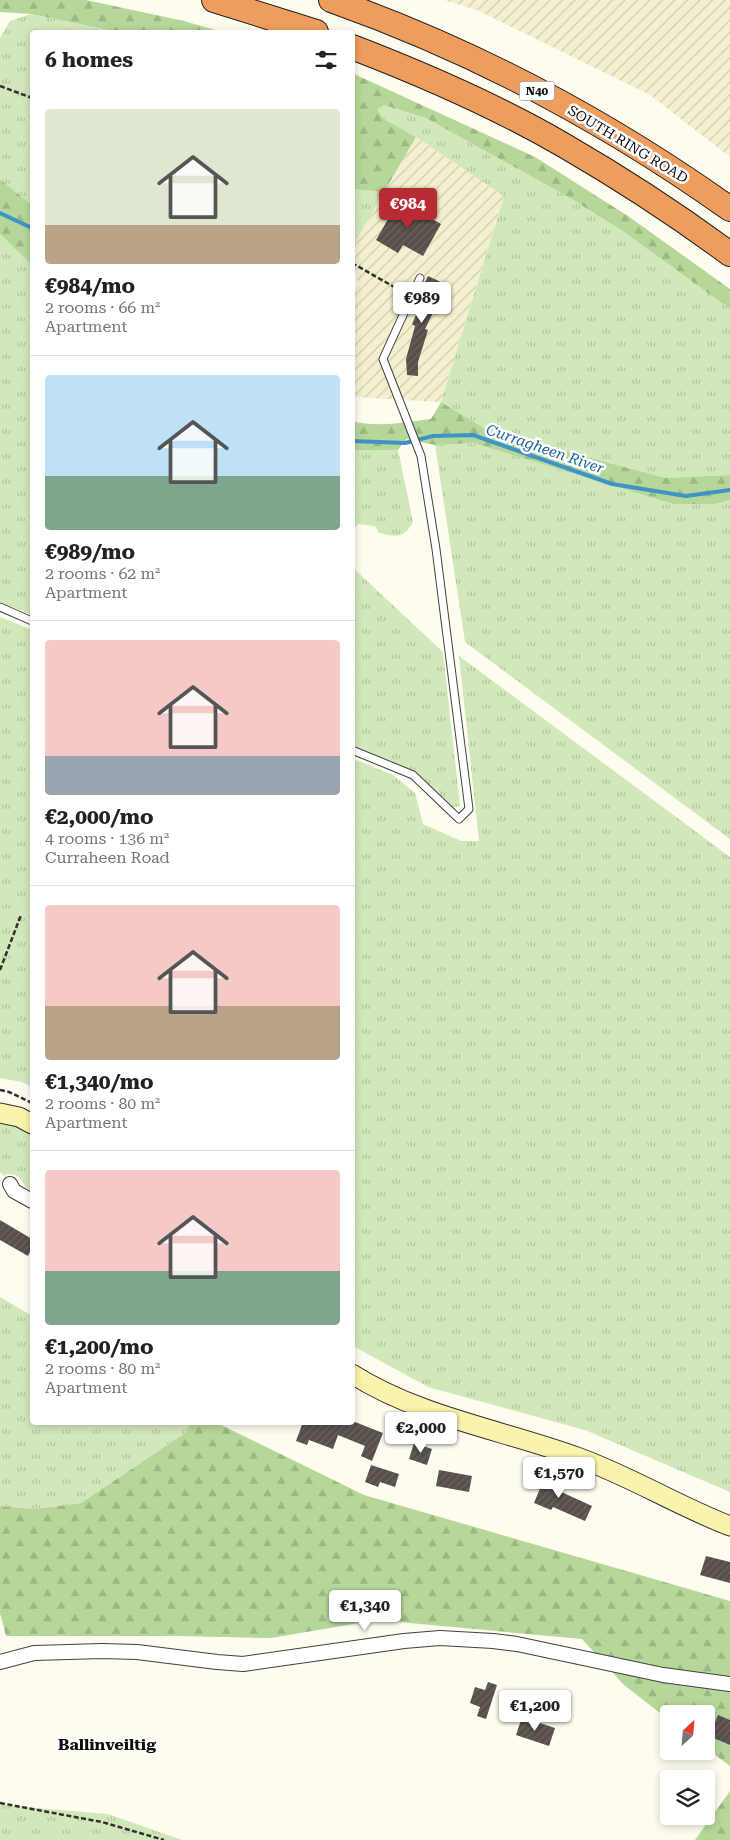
<!DOCTYPE html>
<html lang="en">
<head>
<meta charset="utf-8">
<style>
  :root { --surface:#fff; --page:#f6f6f6; --text:#222; --muted:#767676; --line:#e0e0e0; --accent:#b82b34 }
  body { margin:0; font-family:"Roboto Serif",serif; background:var(--page); color:var(--text); height:100vh; display:flex; flex-direction:column; font-size:19px; white-space:nowrap }
  * { box-sizing:border-box; margin:0 }
  p { font-size:16px; color:var(--muted) }
  .icon { flex:none; width:28px; height:28px; fill:none; stroke:currentColor; stroke-width:2; stroke-linecap:round; stroke-linejoin:round }
  .map { position:relative; flex:1; overflow:hidden }
  .sheet { position:absolute; left:30px; top:30px; width:325px; height:1395px; display:flex; flex-direction:column; background:var(--surface); border-radius:5px; box-shadow:0 2px 8px #0003 }
  .sheet>* { flex:none }
  .needle { width:32px; rotate:26deg }
  .fabs { position:absolute; left:660px; top:1705px; display:grid; gap:10px }
  .fabs a { display:grid; place-items:center; width:55px; height:55px; border-radius:5px; background:var(--surface); box-shadow:0 2px 8px #0003; font-size:25px }
  .price { position:absolute; translate:-50% -42px; padding:0 11px; border-radius:5px; background:#fff; color:#222; font-size:16px; line-height:32px; filter:drop-shadow(0 1px 2px #0008) }
  .price::after { content:''; position:absolute; left:50%; top:30px; width:15px; height:11px; margin-left:-8px; background:inherit; clip-path:polygon(0 0,100% 0,50% 100%) }
  .price.current { background:var(--accent); color:#fff }
  ul { padding:0; list-style:none }
  li { display:grid; align-content:center; gap:10px; height:265px; padding:0 15px }
  li+li { border-top:1px solid var(--line) }
  li span { display:grid; place-items:center; height:155px; border-radius:5px; color:#555 }
  li>.icon { margin-inline-start:auto }
  span .icon { width:90px; height:90px; fill:#fffc; stroke-width:1 }
  li b { font-size:21px }
  h2 { display:flex; justify-content:space-between; align-items:center; height:60px; padding:0 15px; font-size:21px }
  .map>svg:first-child { display:block }
  .farmland { fill:url(#farmland-furrows) }
  .grass { fill:url(#grass-tufts) }
  .forest { fill:url(#forest-firs) }
  .lines { fill:none; stroke-linecap:round; stroke-linejoin:round }
  .stream { stroke:#4093c7; stroke-width:4 }
  .building { fill:url(#building-hatch) }
  .lane-casing { stroke:#414141; stroke-width:9 }
  .street-casing { stroke:#414141; stroke-width:16 }
  .secondary-casing { stroke:#303030; stroke-width:21 }
  .highway-casing { stroke:#1f1f1f; stroke-width:26 }
  .path { stroke:#303030; stroke-width:2.5; stroke-dasharray:5 2.5; stroke-linecap:butt }
  .lane { stroke:#fff; stroke-width:7 }
  .street { stroke:#fff; stroke-width:14 }
  .secondary { stroke:#fbf2ad; stroke-width:19 }
  .highway { stroke:#ee9d5d; stroke-width:24 }
  .labels { text-anchor:middle; dominant-baseline:central; stroke-width:5; stroke-linejoin:round; paint-order:stroke }
  .shield { fill:#fff; stroke:#565656; stroke-width:1 }
  .shield-label { font-size:12px; font-weight:bold; fill:#0e0e0e }
  .street-label { font-size:14px; fill:#0e0e0e; stroke:#fff }
  .water-label { font-size:15px; font-style:italic; fill:#1c659a; stroke:#fff }
  .quarter-label { font-size:16px; font-weight:bold; fill:#0e0e0e; stroke:#fff }
</style>
</head>
<body>
<div class="map">
<svg width="730" height="1840" viewBox="0 0 730 1840">
  <defs>
    <pattern id="farmland-furrows" width="10" height="10" patternUnits="userSpaceOnUse" patternTransform="scale(1.25)"><rect width="10" height="10" fill="#f3f0d0"/><path d="M-1 1l2-2M0 10L10 0M9 11l2-2" fill="none" stroke="#cfcdb1"/></pattern>
    <pattern id="grass-tufts" width="24" height="20" patternUnits="userSpaceOnUse" patternTransform="scale(1.25)"><rect width="24" height="20" fill="#d2e7ba"/><path d="M3 7l-1-3M5 7V3M7 7l1-3M15 17l-1-3M17 17v-4M19 17l1-3" fill="none" stroke="#b3c59f"/></pattern>
    <pattern id="forest-firs" width="22" height="20" patternUnits="userSpaceOnUse" patternTransform="scale(1.25)"><rect width="22" height="20" fill="#b6d79a"/><path d="M5 1l3.5 6h-7zM16 11l3.5 6h-7z" fill="#9bb784"/></pattern>
    <pattern id="building-hatch" width="6" height="6" patternUnits="userSpaceOnUse" patternTransform="scale(1.25)"><rect width="6" height="6" fill="#564f4a"/><path d="M-1 1l2-2M0 6l6-6M5 7l2-2" fill="none" stroke="#696460"/></pattern>
  </defs>
  <rect width="100%" height="100%" fill="#fefbef"/>
  <path class="farmland" d="M444,0h286v157l-80,-62 -171,-84z
    M416,137l88,58 -63,207 -88,-5 -1,-100 6,-12 -5,-24v-15z"/>
  <path class="grass" d="M31,14l87,18h-86v173l-32,-26v-141l10,-17z
    M384,105l42,13 144,80 54,34 106,77v166l-64,3 -177,-47 -48,-29 63,-206 -88,-59 -32,-18 -7,-9z
    M353,189l31,3 -31,54z
    M0,234l32,31v350l-32,-13z
    M473,443l200,61h42l15,-4v339l-265,-197 -30,-197z
    M353,450h45l15,72c-9,17 -17,15 -34,11l-4,-7 -17,-2 -5,6z
    M352,567l91,85 17,154 -7,1 -36,-34 -64,-28z
    M0,617l32,13v457l-10,-5 -22,-4z
    M459,656l271,201v635l-145,-62 -157,-43 -75,-41v-587l40,16 22,18 8,31 38,17h18z
    M0,1119l32,11v62c-13,-8 -8,-18 -25,-18l-3,2 -4,-4z
    M0,1297l32,19v106l159,1 -6,10 -104,70 -46,6 -35,-3z
    M0,1805l108,9 74,26h-182z"/>
  <path class="forest" d="M0,0h86l98,21 38,11h-104l-87,-18 -31,-2z
    M352,73l183,84 93,59 102,73v20l-106,-77 -54,-34 -144,-80 -42,-13 -7,5 7,9 32,18 -32,55 -31,-3z
    M0,179l32,26v60l-32,-31z
    M441,402l48,29 177,47 64,-3v25l-15,4h-42l-200,-61 -38,2 -29,-6 -8,11h-45l-1,-29c25,7 54,1 79,-2z
    M191,1423h26l147,72 366,106v165l-24,-18v-34h-37v6l-45,-35 -42,-46 -205,-19 -106,18 -93,-2h-172l-6,-23v-107l35,3 46,-6 104,-70z
    M730,1791v49h-35z"/>
  <g class="lines">
    <path class="stream" d="M0,213l32,15
      M352,441l53,2 28,-7 40,-1 139,49 74,12 44,-6"/>
  </g>
  <path class="building" d="M399,200l42,24 -18,32 -20,-11 -5,8 -22,-13z
    M428,276l15,7 -9,17 4,3 -13,26 3,1 -10,32v14l-11,-1 -1,-16 9,-33 -3,-2 12,-27 -5,-3z
    M0,1220l32,19v9l-4,8 -28,-16z
    M303,1422h52l28,11 -11,28 -11,-5 4,-10 -27,-11 -5,14 -24,-9 -2,5 -11,-4z
    M414,1443l18,6 -5,16 -18,-6z
    M371,1465l28,9 -4,13 -15,-5 -2,5 -13,-5z
    M439,1470l33,6 -3,16 -33,-6z
    M539,1470l11,5 -4,10 46,21 -7,15 -32,-14 -2,3 -17,-7 7,-17 -7,-3z
    M706,1556l24,6v21l-30,-8z
    M488,1682l9,3 -11,34 -9,-3 3,-9 -10,-4 5,-16 10,3z
    M718,1715l12,5v25l-21,-9z
    M522,1717l33,11 -6,18 -33,-11z"/>
  <g class="lines">
    <g class="lane-casing">
      <path id="lane" d="M0,607l32,14
        M352,750l61,25 46,44 10,-10 -33,-260 -15,-93 -38,-97 37,-81"/>
    </g>
    <g class="street-casing">
      <path id="street" d="M10,1184l4,7 18,10
        M0,1662l34,-9 68,-2 35,1 80,10 26,2 161,-23 36,-3 53,3 24,3 146,31 67,9"/>
    </g>
    <g class="secondary-casing">
      <path id="secondary" d="M0,1113l19,4 13,7
        M352,1374c68,43 151,56 225,83 53,19 101,49 153,69"/>
    </g>
    <g class="highway-casing">
      <path id="highway" d="M214,0l102,32
        M331,0c141,50 277,122 399,209
        M352,47c73,28 146,60 213,99 57,33 112,69 165,108"/>
    </g>
    <path class="path" d="M0,86l32,12
      M352,263l51,29
      M0,970l21,-55
      M0,1090l9,2 23,11
      M0,1803l102,19 62,18"/>
    <use href="#lane" class="lane"/>
    <use href="#street" class="street"/>
    <use href="#secondary" class="secondary"/>
    <use href="#highway" class="highway"/>
  </g>
  <g class="labels">
    <rect class="shield" x="519.5" y="81.5" width="35" height="19" rx="4"/>
    <g class="shield-label">
      <text x="537" y="91">N40</text>
    </g>
    <g class="street-label">
      <text transform="translate(628 144) rotate(31)">SOUTH RING ROAD</text>
    </g>
    <g class="water-label">
      <text transform="translate(545 449) rotate(19)">Curragheen River</text>
    </g>
    <g class="quarter-label">
      <text x="107" y="1744">Ballinveiltig</text>
    </g>
  </g>
</svg>
<div class="fabs">
<a><svg class="needle" viewBox="-14 -14 28 28"><path d="M0-13l5 13h-10z" fill="#e53935"/><path d="M0 13l5-13h-10z" fill="#767676"/></svg></a>
<a><svg class="icon" aria-label="layers" viewBox="0 0 24 24"><path d="M12 4l9 5-9 5-9-5zM3 14l9 5 9-5"/></svg></a>
</div>
<b class="price current" style="left:408px;top:230px">€984</b>
<b class="price" style="left:422px;top:324px">€989</b>
<b class="price" style="left:421px;top:1454px">€2,000</b>
<b class="price" style="left:559px;top:1499px">€1,570</b>
<b class="price" style="left:365px;top:1632px">€1,340</b>
<b class="price" style="left:535px;top:1732px">€1,200</b>
<section class="sheet">
<h2>6 homes<svg class="icon" aria-label="filters" viewBox="0 0 24 24"><path d="M4 7h16M4 17h16"/><circle cx="9" cy="7" r="2"/><circle cx="15" cy="17" r="2"/></svg></h2>
<ul>
<li><span style="background:linear-gradient(#dfe7d0 75%,#b9a48a 0)"><svg class="icon" aria-label="home" viewBox="0 0 24 24"><path d="M3 11l9-7 9 7M6 9v11h12V9"/></svg></span><div><b>€984/mo</b><p>2 rooms · 66 m²</p><p>Apartment</p></div></li>
<li><span style="background:linear-gradient(#bfe0f5 65%,#7fa58c 0)"><svg class="icon" aria-label="home" viewBox="0 0 24 24"><path d="M3 11l9-7 9 7M6 9v11h12V9"/></svg></span><div><b>€989/mo</b><p>2 rooms · 62 m²</p><p>Apartment</p></div></li>
<li><span style="background:linear-gradient(#f6c9c9 75%,#9aa5b1 0)"><svg class="icon" aria-label="home" viewBox="0 0 24 24"><path d="M3 11l9-7 9 7M6 9v11h12V9"/></svg></span><div><b>€2,000/mo</b><p>4 rooms · 136 m²</p><p>Curraheen Road</p></div></li>
<li><span style="background:linear-gradient(#f6c9c9 65%,#b9a48a 0)"><svg class="icon" aria-label="home" viewBox="0 0 24 24"><path d="M3 11l9-7 9 7M6 9v11h12V9"/></svg></span><div><b>€1,340/mo</b><p>2 rooms · 80 m²</p><p>Apartment</p></div></li>
<li><span style="background:linear-gradient(#f6c9c9 65%,#7fa58c 0)"><svg class="icon" aria-label="home" viewBox="0 0 24 24"><path d="M3 11l9-7 9 7M6 9v11h12V9"/></svg></span><div><b>€1,200/mo</b><p>2 rooms · 80 m²</p><p>Apartment</p></div></li>
</ul>
</section>
</div>
</body>
</html>
